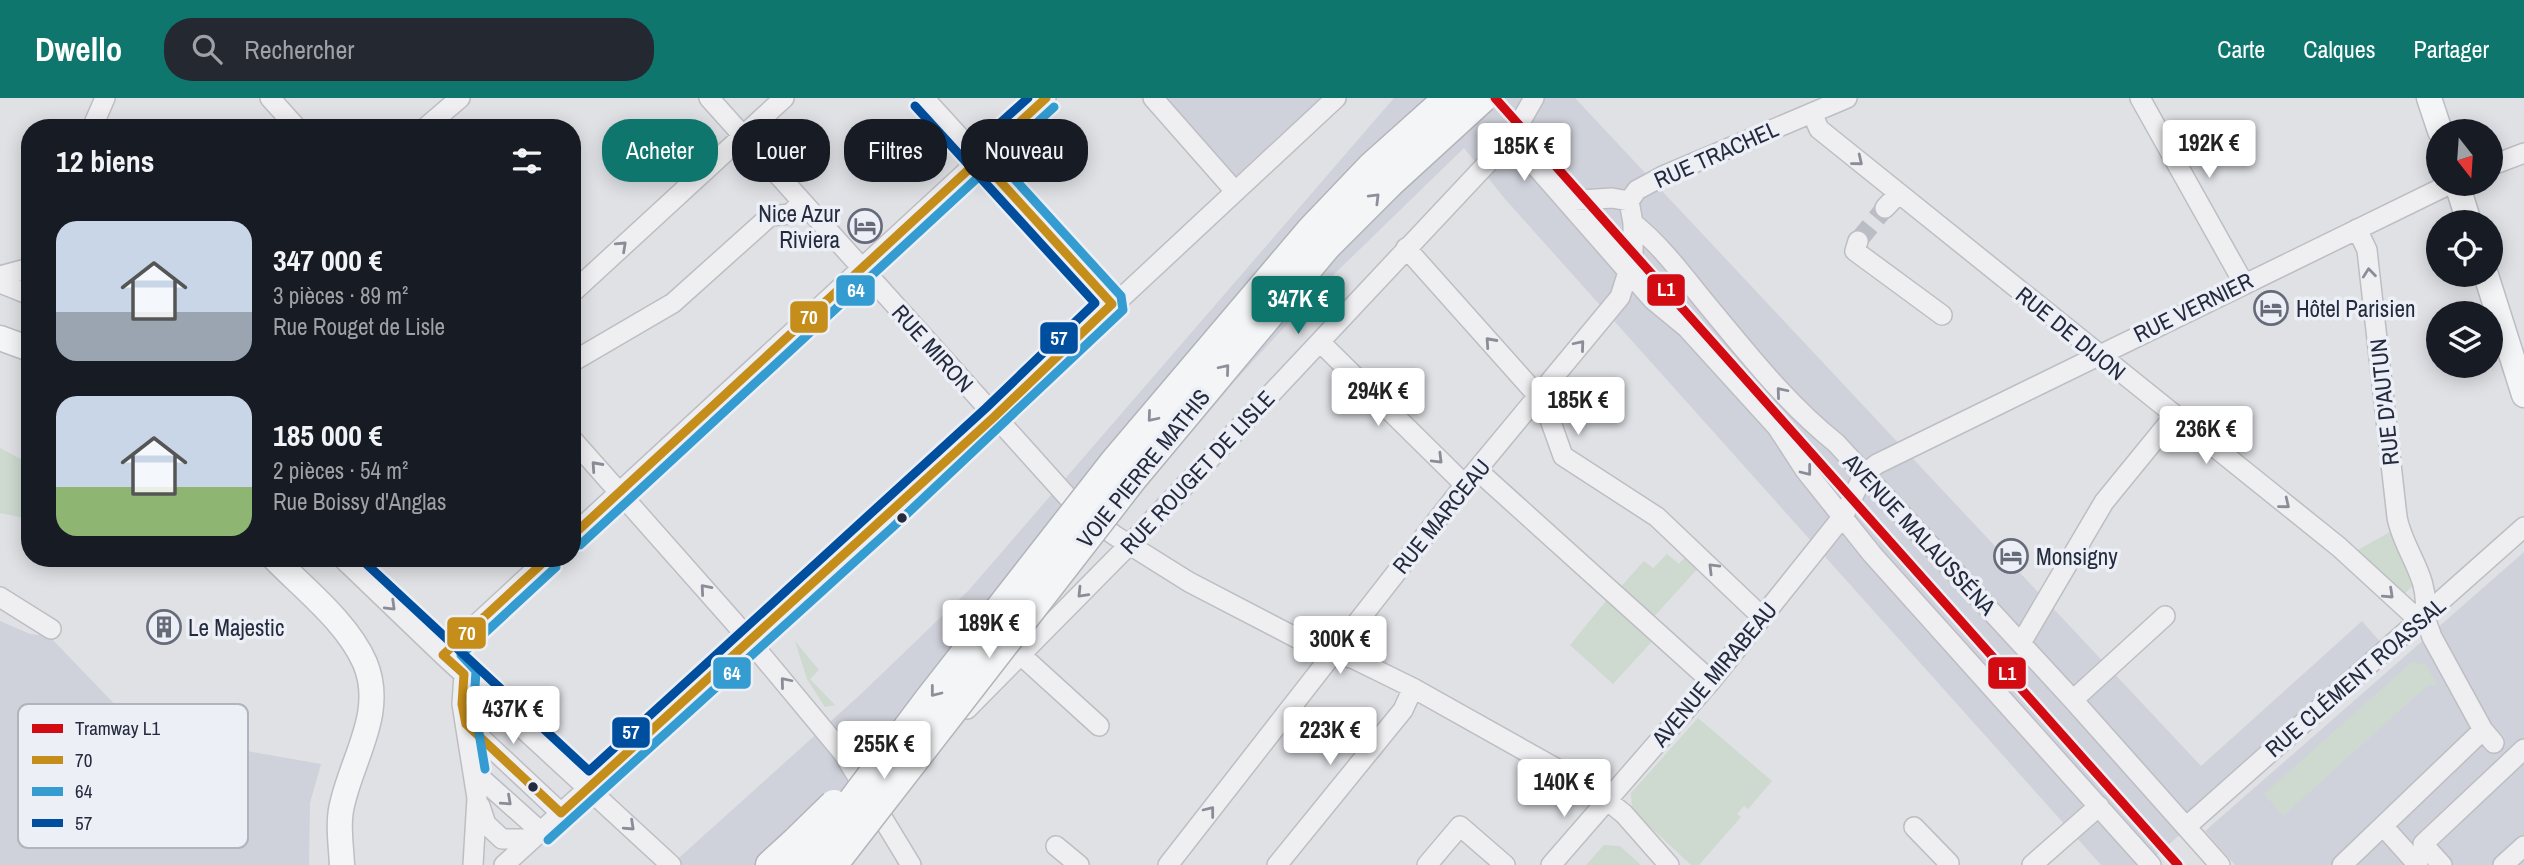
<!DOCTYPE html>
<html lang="fr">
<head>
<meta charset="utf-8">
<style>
  :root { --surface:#171b24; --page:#242831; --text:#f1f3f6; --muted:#9ea1a6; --accent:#0f766e }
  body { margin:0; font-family:"Archivo Narrow",sans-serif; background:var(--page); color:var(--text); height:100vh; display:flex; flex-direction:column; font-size:26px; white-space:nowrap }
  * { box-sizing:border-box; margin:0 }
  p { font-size:23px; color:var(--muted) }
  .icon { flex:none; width:38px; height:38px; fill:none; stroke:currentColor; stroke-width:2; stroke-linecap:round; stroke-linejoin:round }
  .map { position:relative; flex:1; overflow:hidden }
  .side { position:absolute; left:21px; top:21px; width:560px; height:448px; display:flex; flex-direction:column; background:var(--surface); border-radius:28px; box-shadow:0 4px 18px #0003 }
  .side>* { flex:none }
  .hud { position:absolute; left:602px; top:21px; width:665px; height:63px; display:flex; gap:14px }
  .needle { width:46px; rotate:163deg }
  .tools { position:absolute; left:2426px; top:21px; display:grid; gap:14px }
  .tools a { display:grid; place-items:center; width:77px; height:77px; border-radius:50%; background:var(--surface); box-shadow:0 4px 18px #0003; font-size:35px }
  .price { position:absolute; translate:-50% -60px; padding:0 16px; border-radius:7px; background:#fff; color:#222; font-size:23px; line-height:46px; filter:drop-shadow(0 2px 4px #0008) }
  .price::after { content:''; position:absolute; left:50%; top:42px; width:21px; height:16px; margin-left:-10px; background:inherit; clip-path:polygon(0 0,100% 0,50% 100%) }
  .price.active { background:var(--accent); color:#fff }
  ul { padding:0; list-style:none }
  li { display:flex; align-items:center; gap:21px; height:175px; padding:0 35px }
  li span { display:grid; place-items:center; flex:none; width:196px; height:140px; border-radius:21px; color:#555 }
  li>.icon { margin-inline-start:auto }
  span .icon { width:84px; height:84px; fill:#fffc; stroke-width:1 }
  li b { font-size:30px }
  h2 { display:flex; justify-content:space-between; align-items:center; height:84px; padding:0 35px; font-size:30px }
  .chip { padding:0 24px; border-radius:28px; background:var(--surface); box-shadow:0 4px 18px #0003; font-size:24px; line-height:63px }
  .chip.active { background:var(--accent); color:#fff }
  header { display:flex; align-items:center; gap:42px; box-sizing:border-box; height:98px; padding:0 35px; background:var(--accent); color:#fff }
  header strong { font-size:33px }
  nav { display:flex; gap:38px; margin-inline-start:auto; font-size:24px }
  .search { width:490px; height:63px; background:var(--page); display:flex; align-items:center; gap:18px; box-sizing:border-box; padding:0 24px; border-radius:28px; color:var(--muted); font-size:26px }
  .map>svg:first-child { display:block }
  .built { fill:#d0d2db }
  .green { fill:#ced9cf }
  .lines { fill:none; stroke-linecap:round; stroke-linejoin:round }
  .minor-tunnel { stroke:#bbbdc4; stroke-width:19; stroke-dasharray:19 10; stroke-linecap:butt }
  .minor-casing { stroke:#bdbec3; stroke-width:22 }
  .major-casing { stroke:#bbbec3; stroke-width:27 }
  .highway-casing { stroke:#b2b4ba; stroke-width:31 }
  .minor { stroke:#efeff2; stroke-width:19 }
  .major { stroke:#f4f5f6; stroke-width:24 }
  .highway { stroke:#f4f5f6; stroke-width:28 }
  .highway-bridge-casing { stroke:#b2b4ba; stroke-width:31; stroke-linecap:butt }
  .highway-bridge { stroke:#f4f5f6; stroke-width:28 }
  .bus-1-casing { stroke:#eceff5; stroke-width:14 }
  .bus-2-casing { stroke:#eceff5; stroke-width:14 }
  .bus-3-casing { stroke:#eceff5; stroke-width:14 }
  .bus-1 { stroke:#c58d1a; stroke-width:9 }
  .bus-2 { stroke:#349cd1; stroke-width:9 }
  .bus-3 { stroke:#004f9e; stroke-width:9 }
  .tram-1-casing { stroke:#eceff5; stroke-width:14 }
  .tram-1 { stroke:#d20a11; stroke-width:9 }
  .oneway { stroke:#8a8d98 }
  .oneway2 { stroke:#8c909a }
  .bus-dot { fill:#252b3f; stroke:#eceff5; stroke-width:2.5 }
  .labels { text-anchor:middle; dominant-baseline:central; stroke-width:7; stroke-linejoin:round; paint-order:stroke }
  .street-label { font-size:23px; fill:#252b3f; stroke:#eceff5 }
  .poi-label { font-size:23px; fill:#252b3f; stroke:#eceff5; text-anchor:start }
  .key { fill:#eceff5; stroke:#b0b4be; stroke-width:2 }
  .key-label { font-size:19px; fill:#252b3f }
  .line-badge { stroke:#eceff5; stroke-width:2.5 }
  .badge-label { font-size:19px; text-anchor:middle; font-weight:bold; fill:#fff }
</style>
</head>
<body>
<header>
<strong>Dwello</strong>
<div class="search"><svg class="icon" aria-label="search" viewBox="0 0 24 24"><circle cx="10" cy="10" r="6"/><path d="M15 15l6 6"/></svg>Rechercher</div>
<nav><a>Carte</a><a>Calques</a><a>Partager</a></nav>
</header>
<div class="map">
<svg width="2524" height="767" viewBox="0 0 2524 767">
  <rect width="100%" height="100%" fill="#e0e1e5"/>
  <path class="built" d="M1164,0h158l-87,79z
    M1394,0h181l626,668 161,-145 28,32 -245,212h-44l-596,-666 -41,-51 -142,138 -87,95 -147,175 -123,125 -203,184h-91l191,-172 107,-103z
    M2524,454v313h-289l-30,-34z
    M0,523l30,13 19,2 104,108h55l113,20 -11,39 -1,62h-309z"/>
  <path class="green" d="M0,350l30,16v55l-30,-6z
    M2390,434l25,51 -14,15 -45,-47z
    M1667,456l12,10 9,-10 12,12 -49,54 -33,-30 26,-29 9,7z
    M1610,498l46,41 -43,47 -43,-39z
    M795,543l24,29 -9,9 25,26 -10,2 -18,-28z
    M2412,564l14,3 12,21 -10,-1 -145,131 -19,-22z
    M1698,620l74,63 -24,28 -4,-3 -7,8 4,3 -42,48h-8l-59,-55 -1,-17z
    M1604,747l16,1 21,19h-55z"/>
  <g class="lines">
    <path class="minor-tunnel" d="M1858,143l27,-33"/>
    <g class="minor-casing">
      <path id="minor" d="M270,0l27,30
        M709,0l365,406 40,31 75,47 125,65 40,12 59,29 180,101 31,25 45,51
        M924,0l188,206
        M1153,0l81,92
        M2140,0l103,184
        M1812,15l7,16 520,418 72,66 13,2c8,-36 -21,-64 -27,-98l-30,-267 -10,-21
        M92,30l13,-30
        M425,30l35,-30
        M1511,40l142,162 34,28 90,99 28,43 67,84 279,311
        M2490,68l34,-13
        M1567,103l45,-3 17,3
        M1629,103l8,-11 26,-14 184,-78
        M1885,110l13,-14
        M1633,125c30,24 51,54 76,84 40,48 78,97 127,136l237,257 147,165
        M1858,143l-3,10 87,64
        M1406,150l132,148 10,18 15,42 94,61 104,99
        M0,178l30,-8
        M0,185l30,12
        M572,195l212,-195
        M1320,244l145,143
        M572,264l101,-59 97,-87 20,-2 11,-11
        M572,341l162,183 109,131 68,112
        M1477,372l234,211
        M572,438l474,-438
        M342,460l101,97 228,210
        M0,499l51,32
        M2424,517l8,22 51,93 11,13
        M2021,545l83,-141 71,-87
        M443,557l105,-97
        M1022,558l77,70
        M464,576l-2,30 15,94 -4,67
        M2073,602l92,-84
        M967,611l163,-165 381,-406 23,-40
        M466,626l95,89
        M473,673l67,60
        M480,708l6,18 16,15h29
        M2383,728l35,39
        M1914,729l35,36
        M2186,729l338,-300
        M1056,748l23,19
        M504,767l382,-348 450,-419
        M1168,767l302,-387 150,-181 13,-41v-33l-4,-22
        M1277,767l126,-155 10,-22
        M1427,767l33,-39 45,39
        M1551,767l160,-184 133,-166 20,-41 13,-10 573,-280
        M2032,767l67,-59
        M2342,767l141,-135
        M2442,767l-19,-21 101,-95
        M2503,767l21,-19"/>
    </g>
    <g class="major-casing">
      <path id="major" d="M2429,0l11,33
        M2457,86l12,38
        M2486,177l38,120
        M0,240l30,11
        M274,460c30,31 73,64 91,105 20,48 -11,92 -22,138 -6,20 -2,43 -1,64"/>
    </g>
    <g class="highway-casing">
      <path id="highway" d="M770,767l24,-22"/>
    </g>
    <use href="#minor" class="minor"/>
    <use href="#major" class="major"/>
    <use href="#highway" class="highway"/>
    <g class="highway-bridge-casing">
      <path id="highway-bridge" d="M794,745l40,-39
        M804,767l125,-166 185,-237 196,-231 62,-65 76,-68
        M833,767l301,-388 192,-230 64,-64 93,-85"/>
    </g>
    <use href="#highway-bridge" class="highway-bridge"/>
    <g class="bus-1-casing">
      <path id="bus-1" d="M572,438l474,-438
        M466,626l-4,-20 2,-30 -21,-19 105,-97
        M466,626l95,89
        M561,715l433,-396 118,-113 -133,-146"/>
    </g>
    <g class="bus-2-casing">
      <path id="bus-2" d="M580,447l474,-438
        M485,671l-11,-66 2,-32 -15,-16 95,-88
        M548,742l346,-314 229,-216 -2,-14 -133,-146"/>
    </g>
    <g class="bus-3-casing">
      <path id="bus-3" d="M971,51l57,-51
        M360,460l229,213 397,-363 109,-105 -180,-197"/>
    </g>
    <use href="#bus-1" class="bus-1"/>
    <use href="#bus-2" class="bus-2"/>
    <use href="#bus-3" class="bus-3"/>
    <g class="tram-1-casing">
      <path id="tram-1" d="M1495,0l683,767"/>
    </g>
    <use href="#tram-1" class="tram-1"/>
  </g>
  <defs><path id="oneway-chevron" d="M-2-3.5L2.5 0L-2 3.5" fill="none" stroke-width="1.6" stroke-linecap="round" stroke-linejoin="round" transform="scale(1.75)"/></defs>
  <g class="oneway">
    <use href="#oneway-chevron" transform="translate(1858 63) rotate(39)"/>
    <use href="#oneway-chevron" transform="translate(622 148) rotate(-43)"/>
    <use href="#oneway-chevron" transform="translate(2369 175) rotate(-96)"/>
    <use href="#oneway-chevron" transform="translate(1490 244) rotate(-132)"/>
    <use href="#oneway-chevron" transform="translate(1580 247) rotate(-50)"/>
    <use href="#oneway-chevron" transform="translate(1781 294) rotate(-130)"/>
    <use href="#oneway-chevron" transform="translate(1438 361) rotate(45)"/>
    <use href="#oneway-chevron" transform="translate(596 368) rotate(-132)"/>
    <use href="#oneway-chevron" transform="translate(1807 373) rotate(52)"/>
    <use href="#oneway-chevron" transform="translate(2285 406) rotate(39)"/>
    <use href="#oneway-chevron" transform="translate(1713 470) rotate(-135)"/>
    <use href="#oneway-chevron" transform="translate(705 491) rotate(-131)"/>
    <use href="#oneway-chevron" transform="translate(1082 495) rotate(134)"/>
    <use href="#oneway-chevron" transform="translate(2389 496) rotate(43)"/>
    <use href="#oneway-chevron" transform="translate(391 508) rotate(44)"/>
    <use href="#oneway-chevron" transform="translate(785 584) rotate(-130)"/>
    <use href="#oneway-chevron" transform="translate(507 703) rotate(42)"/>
    <use href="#oneway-chevron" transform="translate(1210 713) rotate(-52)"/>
    <use href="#oneway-chevron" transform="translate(630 728) rotate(43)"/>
  </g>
  <g class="oneway2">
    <use href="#oneway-chevron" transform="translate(1375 100) rotate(-45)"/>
    <use href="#oneway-chevron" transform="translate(1225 271) rotate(-50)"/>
    <use href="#oneway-chevron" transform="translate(1152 319) rotate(130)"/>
    <use href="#oneway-chevron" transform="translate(935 594) rotate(128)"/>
  </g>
  <defs>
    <g id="hotel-ring" transform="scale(1.75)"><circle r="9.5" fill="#eceff5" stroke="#666b79" stroke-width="1.5"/><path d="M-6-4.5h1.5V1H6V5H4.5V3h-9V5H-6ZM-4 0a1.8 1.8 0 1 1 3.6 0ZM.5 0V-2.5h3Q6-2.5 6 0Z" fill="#666b79"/></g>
    <g id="building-ring" transform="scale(1.75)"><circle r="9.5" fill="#eceff5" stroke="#666b79" stroke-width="1.5"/><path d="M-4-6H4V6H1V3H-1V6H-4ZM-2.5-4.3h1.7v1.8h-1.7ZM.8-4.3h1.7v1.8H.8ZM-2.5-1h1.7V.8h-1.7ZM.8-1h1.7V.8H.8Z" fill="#666b79"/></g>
  </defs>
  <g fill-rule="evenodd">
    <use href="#hotel-ring" x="865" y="128"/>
    <use href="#hotel-ring" x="2271" y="210"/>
    <use href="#hotel-ring" x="2011" y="458"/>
    <use href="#building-ring" x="164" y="529"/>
  </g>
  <g class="bus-dot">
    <circle cx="902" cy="420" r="6"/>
    <circle cx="533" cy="689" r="6"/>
  </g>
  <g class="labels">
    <g class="street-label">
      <text transform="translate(1716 56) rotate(-24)">RUE TRACHEL</text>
      <text transform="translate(2193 209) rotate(-26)">RUE VERNIER</text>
      <text transform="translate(2071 235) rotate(39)">RUE DE DIJON</text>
      <text transform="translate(933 250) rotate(48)">RUE MIRON</text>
      <text transform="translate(2384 304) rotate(-96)">RUE D'AUTUN</text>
      <text transform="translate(1143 370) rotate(-51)">VOIE PIERRE MATHIS</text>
      <text transform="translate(1197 374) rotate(-47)">RUE ROUGET DE LISLE</text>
      <text transform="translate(1441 418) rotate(-51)">RUE MARCEAU</text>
      <text transform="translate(1920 436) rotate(47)">AVENUE MALAUSSÉNA</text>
      <text transform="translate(1714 576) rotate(-50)">AVENUE MIRABEAU</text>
      <text transform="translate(2355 579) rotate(-41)">RUE CLÉMENT ROASSAL</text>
    </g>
    <g class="poi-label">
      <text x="840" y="115" text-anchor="end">Nice Azur<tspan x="840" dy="26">Riviera</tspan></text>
      <text x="2296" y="210">Hôtel Parisien</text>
      <text x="2036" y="458">Monsigny</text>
      <text x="188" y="529">Le Majestic</text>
    </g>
  </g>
  <rect x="18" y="606" width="230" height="144" rx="10" class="key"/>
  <rect x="32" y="626" width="31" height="9" fill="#d20a11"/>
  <rect x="32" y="658" width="31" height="8" fill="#c58d1a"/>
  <rect x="32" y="689" width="31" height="9" fill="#349cd1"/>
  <rect x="32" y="721" width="31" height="8" fill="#004f9e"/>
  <g class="key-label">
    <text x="75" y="637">Tramway L1</text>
    <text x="75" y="669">70</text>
    <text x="75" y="700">64</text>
    <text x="75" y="732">57</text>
  </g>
  <g class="line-badge">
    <rect x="1646" y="175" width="40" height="34" rx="7" fill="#d20a11"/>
    <rect x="835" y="176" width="41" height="33" rx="7" fill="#349cd1"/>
    <rect x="789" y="202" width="40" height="34" rx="7" fill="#c58d1a"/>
    <rect x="1039" y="223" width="40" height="34" rx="7" fill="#004f9e"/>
    <rect x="446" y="518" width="41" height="34" rx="7" fill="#c58d1a"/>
    <rect x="712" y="558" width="40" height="34" rx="7" fill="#349cd1"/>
    <rect x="1987" y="558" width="40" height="34" rx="7" fill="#d20a11"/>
    <rect x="611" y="618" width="40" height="33" rx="7" fill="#004f9e"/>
  </g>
  <g class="badge-label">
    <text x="1666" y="198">L1</text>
    <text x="856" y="199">64</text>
    <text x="809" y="226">70</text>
    <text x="1059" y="247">57</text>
    <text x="467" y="542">70</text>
    <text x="732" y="582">64</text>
    <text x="2007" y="582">L1</text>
    <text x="631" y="641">57</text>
  </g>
</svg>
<div class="tools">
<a><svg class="needle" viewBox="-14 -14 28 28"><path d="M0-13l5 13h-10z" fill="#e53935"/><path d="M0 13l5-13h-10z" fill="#9ea1a6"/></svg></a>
<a><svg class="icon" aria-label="locate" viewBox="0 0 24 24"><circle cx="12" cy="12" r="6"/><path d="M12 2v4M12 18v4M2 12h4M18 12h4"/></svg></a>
<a><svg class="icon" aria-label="layers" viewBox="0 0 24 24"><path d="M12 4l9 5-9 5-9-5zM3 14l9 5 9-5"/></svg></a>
</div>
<b class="price" style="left:2209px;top:82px">192K €</b>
<b class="price" style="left:1524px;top:85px">185K €</b>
<b class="price active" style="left:1298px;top:238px">347K €</b>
<b class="price" style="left:1378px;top:330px">294K €</b>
<b class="price" style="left:1578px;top:339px">185K €</b>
<b class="price" style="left:2206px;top:368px">236K €</b>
<b class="price" style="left:989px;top:562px">189K €</b>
<b class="price" style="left:1340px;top:578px">300K €</b>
<b class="price" style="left:513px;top:648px">437K €</b>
<b class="price" style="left:1330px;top:669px">223K €</b>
<b class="price" style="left:884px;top:683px">255K €</b>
<b class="price" style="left:1564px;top:721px">140K €</b>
<div class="hud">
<a class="chip active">Acheter</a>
<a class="chip">Louer</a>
<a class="chip">Filtres</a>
<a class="chip">Nouveau</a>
</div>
<section class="side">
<h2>12 biens<svg class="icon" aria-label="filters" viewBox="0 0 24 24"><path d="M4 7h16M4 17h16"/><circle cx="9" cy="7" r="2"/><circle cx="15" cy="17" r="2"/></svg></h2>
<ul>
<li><span style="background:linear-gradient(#c9d6e8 65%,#9aa5b1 0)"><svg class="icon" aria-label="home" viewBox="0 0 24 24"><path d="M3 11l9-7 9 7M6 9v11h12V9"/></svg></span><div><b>347 000 €</b><p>3 pièces · 89 m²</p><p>Rue Rouget de Lisle</p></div></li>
<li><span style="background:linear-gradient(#c9d6e8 65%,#8fb573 0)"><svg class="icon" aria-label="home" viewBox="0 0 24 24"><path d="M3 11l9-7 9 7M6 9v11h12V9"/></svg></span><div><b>185 000 €</b><p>2 pièces · 54 m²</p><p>Rue Boissy d'Anglas</p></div></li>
</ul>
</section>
</div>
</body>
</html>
